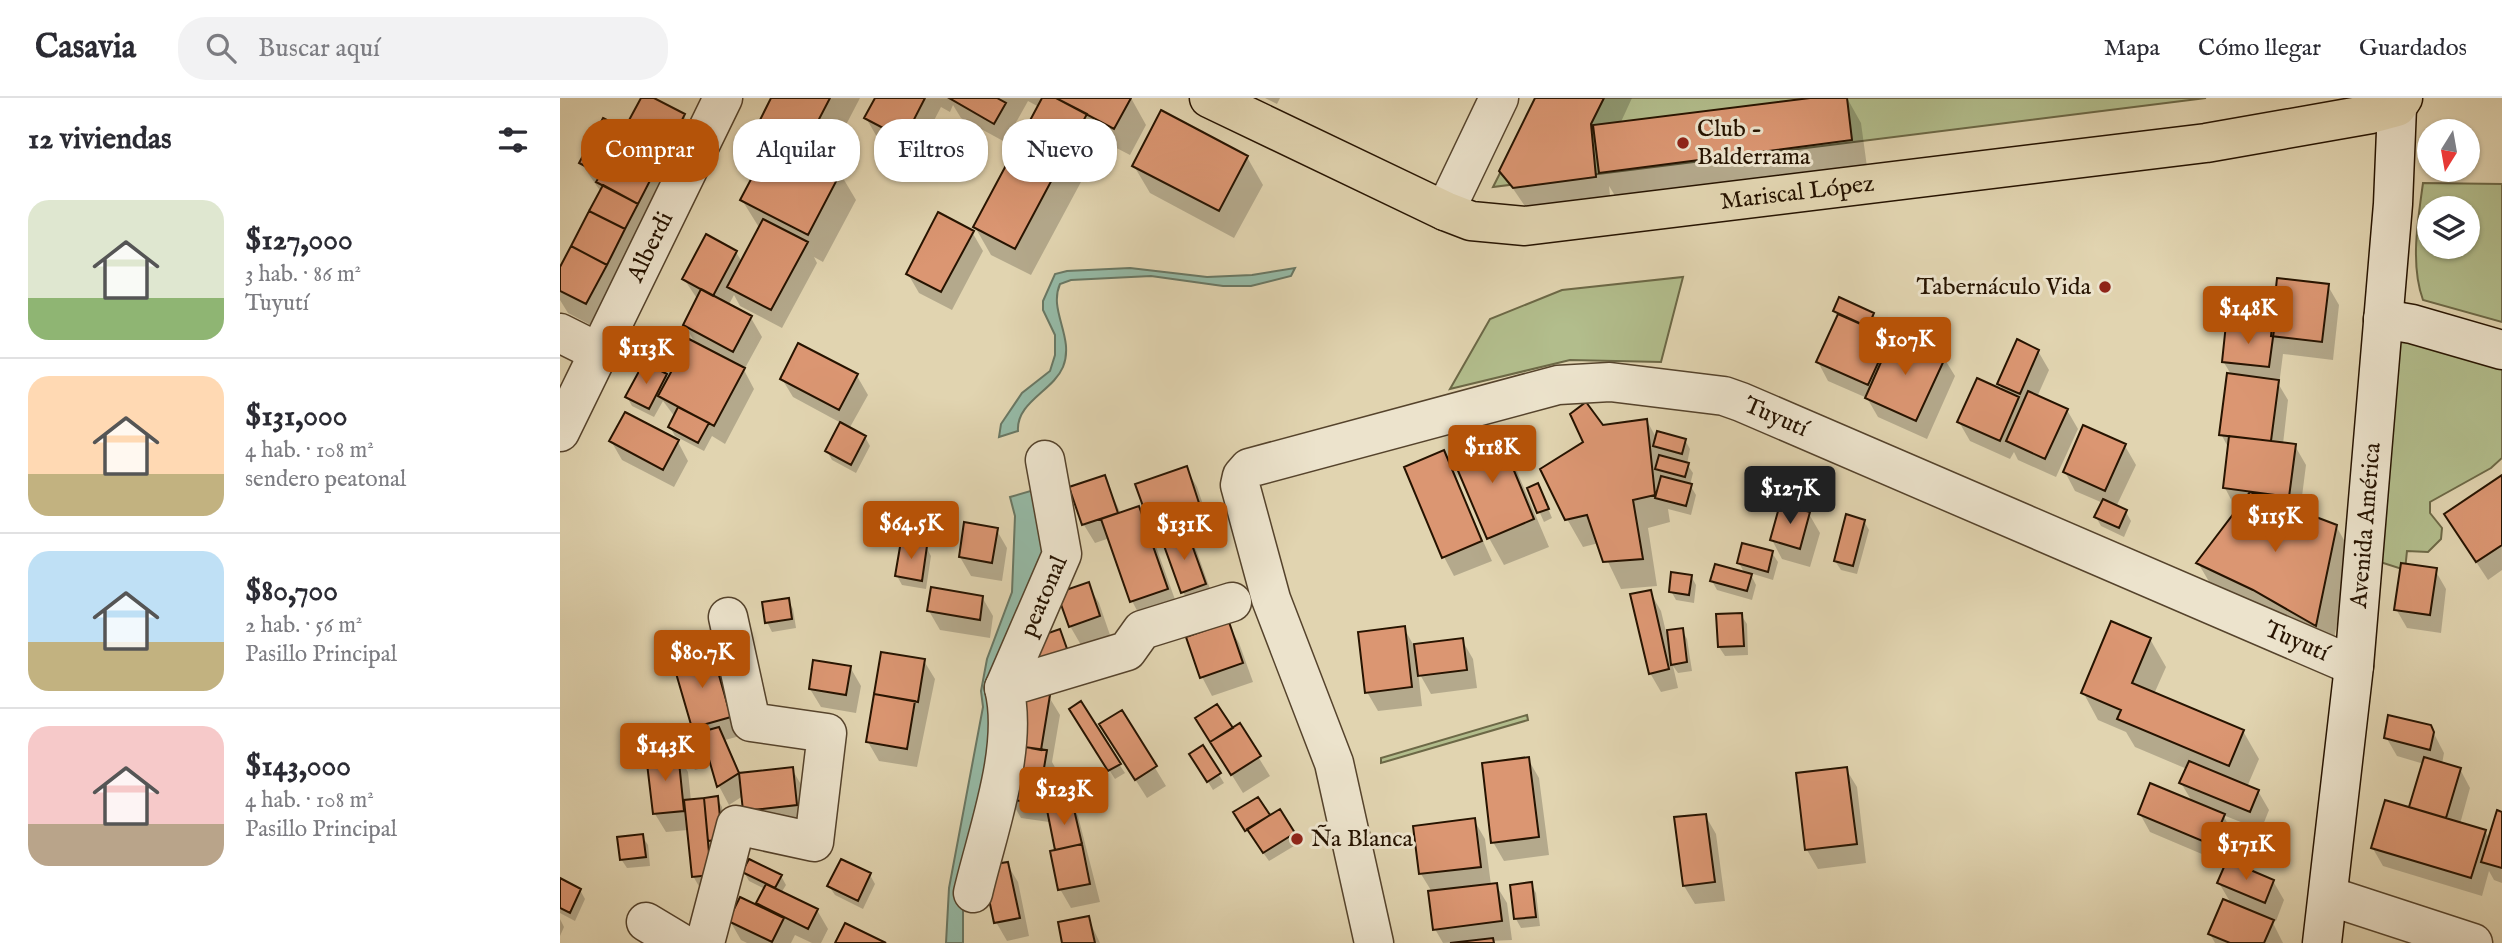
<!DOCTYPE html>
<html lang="es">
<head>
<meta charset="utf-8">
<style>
  :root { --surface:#fff; --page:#f2f2f3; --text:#2b2b33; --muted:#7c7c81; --line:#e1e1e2; --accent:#b45309 }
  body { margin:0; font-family:"IM FELL English",serif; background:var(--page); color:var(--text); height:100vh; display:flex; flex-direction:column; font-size:26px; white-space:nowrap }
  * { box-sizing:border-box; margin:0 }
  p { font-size:23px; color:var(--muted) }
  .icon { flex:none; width:38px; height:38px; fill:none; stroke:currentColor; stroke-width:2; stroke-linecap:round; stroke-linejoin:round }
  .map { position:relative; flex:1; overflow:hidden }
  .panel { display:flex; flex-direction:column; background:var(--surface); width:560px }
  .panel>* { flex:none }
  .hud { position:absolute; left:21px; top:21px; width:665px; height:63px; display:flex; gap:14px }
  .needle { width:46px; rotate:191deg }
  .tools { position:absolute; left:1857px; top:21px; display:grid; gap:14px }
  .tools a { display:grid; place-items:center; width:63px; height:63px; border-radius:50%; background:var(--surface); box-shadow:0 2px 5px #0004; font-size:35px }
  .price { position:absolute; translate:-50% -60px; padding:0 16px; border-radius:7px; background:var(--accent); color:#fff; font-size:23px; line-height:46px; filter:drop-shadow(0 2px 4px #0008) }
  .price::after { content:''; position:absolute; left:50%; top:42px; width:21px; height:16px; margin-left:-10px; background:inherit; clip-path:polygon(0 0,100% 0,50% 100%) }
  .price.on { background:#222; color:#fff }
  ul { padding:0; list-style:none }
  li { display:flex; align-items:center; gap:21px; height:175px; padding:0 28px }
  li+li { border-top:2px solid var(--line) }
  li span { display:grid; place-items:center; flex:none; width:196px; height:140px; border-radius:21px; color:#555 }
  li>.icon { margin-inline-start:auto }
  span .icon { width:84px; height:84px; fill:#fffc; stroke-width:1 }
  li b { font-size:30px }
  h2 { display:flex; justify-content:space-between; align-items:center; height:84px; padding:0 28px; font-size:30px }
  .chip { padding:0 24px; border-radius:28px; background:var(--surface); box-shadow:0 2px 5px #0004; font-size:24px; line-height:63px }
  .chip.on { background:var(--accent); color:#fff }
  header { display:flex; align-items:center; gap:42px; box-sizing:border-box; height:98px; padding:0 35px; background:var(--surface); border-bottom:2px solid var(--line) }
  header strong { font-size:33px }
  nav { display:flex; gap:38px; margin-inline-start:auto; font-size:24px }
  .search { width:490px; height:63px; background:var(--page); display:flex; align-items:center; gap:18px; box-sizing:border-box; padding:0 24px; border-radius:28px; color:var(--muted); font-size:26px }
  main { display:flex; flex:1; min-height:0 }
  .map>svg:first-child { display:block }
  .green { fill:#b2bd8c; stroke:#6c6846; stroke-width:2; fill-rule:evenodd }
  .water { fill:#95b9a5; stroke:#697763; stroke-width:2 }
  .shadow { fill:#0003 }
  .building { fill:#db9672; stroke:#261300; stroke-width:2 }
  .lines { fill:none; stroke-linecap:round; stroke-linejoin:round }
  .street-casing { stroke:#55432c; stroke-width:41 }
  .secondary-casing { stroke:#261300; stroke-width:41 }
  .primary-casing { stroke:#261300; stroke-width:41 }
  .street { stroke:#ece3cc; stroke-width:38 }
  .secondary { stroke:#ece3cc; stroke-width:38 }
  .primary { stroke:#e1d4b0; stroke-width:38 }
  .poi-dot { fill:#8f2418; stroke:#ece3cc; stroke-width:2.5 }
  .labels { text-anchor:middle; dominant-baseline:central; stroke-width:6; stroke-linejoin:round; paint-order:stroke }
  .poi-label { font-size:24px; fill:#261300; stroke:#ece3cc; text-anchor:start }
  .street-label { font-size:24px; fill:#261300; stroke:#ece3cc }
</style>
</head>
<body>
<header>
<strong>Casavia</strong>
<div class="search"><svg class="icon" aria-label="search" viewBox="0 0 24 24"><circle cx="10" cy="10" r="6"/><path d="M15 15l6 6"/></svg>Buscar aquí</div>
<nav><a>Mapa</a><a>Cómo llegar</a><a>Guardados</a></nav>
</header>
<main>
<section class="panel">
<h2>12 viviendas<svg class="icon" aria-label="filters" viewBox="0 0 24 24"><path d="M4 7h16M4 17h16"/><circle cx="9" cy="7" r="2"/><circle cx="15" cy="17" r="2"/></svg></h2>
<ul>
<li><span style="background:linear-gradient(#dfe7d0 70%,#8fb573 0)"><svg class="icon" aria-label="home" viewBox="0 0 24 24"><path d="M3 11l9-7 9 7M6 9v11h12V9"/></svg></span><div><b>$127,000</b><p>3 hab. · 86 m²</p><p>Tuyutí</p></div></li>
<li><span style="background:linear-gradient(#ffd9b3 70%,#c2b280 0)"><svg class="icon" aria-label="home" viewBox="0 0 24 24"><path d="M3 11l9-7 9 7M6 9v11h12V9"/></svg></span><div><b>$131,000</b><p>4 hab. · 108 m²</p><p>sendero peatonal</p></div></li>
<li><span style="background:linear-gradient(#bfe0f5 65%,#c2b280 0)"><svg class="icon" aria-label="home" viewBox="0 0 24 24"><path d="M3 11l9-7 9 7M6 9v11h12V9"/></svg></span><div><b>$80,700</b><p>2 hab. · 56 m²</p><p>Pasillo Principal</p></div></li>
<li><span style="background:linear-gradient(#f6c9c9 70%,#b9a48a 0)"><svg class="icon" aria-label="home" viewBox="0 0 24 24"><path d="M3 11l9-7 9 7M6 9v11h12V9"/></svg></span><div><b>$143,000</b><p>4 hab. · 108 m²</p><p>Pasillo Principal</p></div></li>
</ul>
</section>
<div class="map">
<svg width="1942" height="845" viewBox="0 0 1942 845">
  <rect width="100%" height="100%" fill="#e1d4b0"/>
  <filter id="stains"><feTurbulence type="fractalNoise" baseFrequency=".00286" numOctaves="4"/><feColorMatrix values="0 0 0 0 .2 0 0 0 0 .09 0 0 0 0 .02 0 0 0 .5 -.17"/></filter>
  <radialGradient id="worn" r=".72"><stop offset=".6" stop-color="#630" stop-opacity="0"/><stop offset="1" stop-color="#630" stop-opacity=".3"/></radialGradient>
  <path class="green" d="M978,0h668l-713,89z
    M1863,85l79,1v138l-79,-22c-13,-36 -5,-80 0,-117zM1869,110h39v39h-39z
    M1123,179l-22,85 -91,-2 -120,29 40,-70 72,-29z
    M1842,242l100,15v103l-11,10 -61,34v11l12,15 -1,11 -13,13 -21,-1 -2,19 -28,-9 -1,-190z
    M967,617l1,5 -147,43v-5z"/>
  <path class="water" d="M570,170l77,9 45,-2 43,-7 -4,8 -40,10h-28l-72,-10 -80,4 -11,4c-12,27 15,53 3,83 -10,24 -47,35 -45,64l-19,6 2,-13 21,-31 28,-22 5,-16v-20l-12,-25v-9l12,-27 12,-3z
    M474,392l9,68 -80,334v51h-17l3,-55 34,-181 -2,-16 6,-32 25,-67 3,-76 -5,-19z"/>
  <path class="shadow" d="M83,0h7l34,18 11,19 -14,27 -29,-16 7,13 -6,11 18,28 -69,133 -34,-18 -8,-13v-30l41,-78 -20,-29 44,-31z
    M213,0h87l-35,67 15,8 16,27 -33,62 -9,-5 3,6 -35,65 -42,-22 -6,-11 -6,11 23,12 11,19 -18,33 10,19 -29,55 -13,-8 -8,15 -29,-15 -5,-9 5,-10 -12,-16 -9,16 -22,-11 -5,-9 39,-22 3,5 27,-35 -11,-20 13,-25 -14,-21 52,-27 6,10 18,-33 -18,-29 28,-53 -11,-21z
    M317,0h254l15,27 -16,30 -27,-14 -72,134 -40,-20 -16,-28 64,-120 -11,-6 -23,41 -44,-24 -8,-13 -3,7 -9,-5 -26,50 -38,-20 -11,-19z
    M705,0h15l-3,6z
    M977,0h95l-12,26 204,-26h23l14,25 6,44 -250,32 -8,-13 2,18 -80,11 -30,-44z
    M687,59l16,28 -29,53 -84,-45 -16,-27z
    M412,134l11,19 -31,59 -33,-17 -11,-19z
    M1768,188l11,19 -6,55 -50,-6 -4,31 9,15 -5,44 12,2 11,19 -6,47 36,14 16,28 -21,98 -117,-62 -16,-27 42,-55 -5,-1 -10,-19 4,-39 -8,-15 11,-58 -9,-15 50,-29z
    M1275,213l38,3 5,9 -4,9 15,6 2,5 53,15 11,18 -28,63 -49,-22 -11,-19 -39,-17 -10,-19 20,-45z
    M1478,253l11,19 -12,27 30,13 11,19 -22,48 -38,-17 -4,-8 -4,7 -40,-18 -11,-19 45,-30 -5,-8z
    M297,278l11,19 -19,34 16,8 5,9 -14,27 -24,-13 -5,-9 14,-28 -48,-26 -11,-18z
    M1087,323l10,18 28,1 5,9 -3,15 6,9 -3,12 6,10 -5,20 -23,-6 2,13 -22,6 9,58 -36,3 -22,-46 -16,4 -16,-28 18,-77 17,-15z
    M937,336l16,28 36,85 -45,18 -15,-27z
    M51,343l67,1 10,19 -14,26 -52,-27z
    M1565,348l11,19 -20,42 10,5 5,9 -7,16 -23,-11 -5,-9 7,-14 -28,-12 -10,-19z
    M883,354l49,109 -38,15 -10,-19z
    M626,370l11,19 12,35 -49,16 -11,-18 -12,-35z
    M544,379l17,37 18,-6 10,19 29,81 -36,12 -10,-19 -22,-63 -15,5 -11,-18 -13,-37z
    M1942,379v93l-14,10 -31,-47z
    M969,391l13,5 10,24 -8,4z
    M1249,416l11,19 -10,34 -28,-8 -10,-19z
    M1304,423l5,9 -12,44 -16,-4 -6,-9z
    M436,431l11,19 -5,33 -31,-5 -11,-19z
    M626,435l11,19 18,51 -22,8 -10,-19z
    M366,449l5,9 -5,33 -24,-4 -5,-9z
    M1212,455l6,9 -5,18 -23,-7 6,12 -4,15 -35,-10 -5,-9 33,-7 -6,-11z
    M1875,472l11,19 -5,44 -34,-5 -11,-19z
    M1131,478l5,9 -2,18 -18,-3 -5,-9z
    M528,487l11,18 11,32 -29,10 -11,-19z
    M1090,494l11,19 5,21 16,-2 5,9 5,32 -14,2 -5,-7 5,22 -17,4 -11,-19z
    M422,499l11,19 -3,22 -50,-8 -11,-19z
    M228,502l5,9 3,19 -24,4 -5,-10z
    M1181,517l6,9 1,31 -23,1 -6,-9z
    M668,526l11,19 14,39 -41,14 -10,-19z
    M844,530l10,18 48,-6 11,19 4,29 -46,6 -13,-23 4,35 -44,5 -11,-19z
    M1590,541l16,28 -12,27 89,37 16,28 -12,28 11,4 11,19 -8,20 -38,-15 11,20 -11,28 -73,-31 -10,-18 53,-11 -12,-20 6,-14 -52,-22 -9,-15 -28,-12 -15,-28z
    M151,555l11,19 18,64 -15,4 16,35 51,-6 11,19 3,36 -50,5 -13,-33 -14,9 -10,-19 -12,-41 -14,-18z
    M364,563l11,18 -18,88 -38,-6 -11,-19z
    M290,569l11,19 -5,27 -35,-6 -11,-18z
    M466,595l23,4 11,18 -8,47 5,9 -6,40 22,-4 5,9 22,86 -29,6 -11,-19 -2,-38 -8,-36 -1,7 -28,-4 -11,-19z
    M561,614l45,74 -19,12 -35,-55z
    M516,620l43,46 6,9 -10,6z
    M637,621l36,11 6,-4 31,50 -27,17z
    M1870,628l14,27 -2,11 18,5 10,19 -10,36 25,7 5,9 12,-27v70l-8,-3 -5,-9 -7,25 -99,-30 -11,-19 38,-38 14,-45 -27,-8 -11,-19z
    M129,632l13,38 -7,2 -5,-9z
    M642,649l22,36 -11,7 -22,-36z
    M117,655l11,19 3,29 26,-3 5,9 4,41 -22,47 -11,-19 -5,-46 -22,2 -11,-18z
    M968,661l11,19 10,77 -45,6 -11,-19z
    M1286,671l11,18 9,76 -48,6 -11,-19 -9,-76z
    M698,701l11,18 10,-6 20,32 -30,18 -28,-39z
    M1145,717l11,19 9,67 -30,3 -11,-18z
    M914,722l11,19 6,46h5l11,18 5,37 -69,3 -8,-14 -3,-37 -11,-18z
    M82,738l6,9 2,21 -23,2 -6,-9z
    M447,766l11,18 11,54 -22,5 -11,-19z
    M184,774l37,4 5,9 -5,8 36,17 11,19 -7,14h-9l-17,-8 -4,8h-44l-6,-3 -11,-19 32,-12 -4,-6 7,-14 -16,-8z
    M310,777l5,9 -12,25 -28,-14 -6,-9z
    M0,782l20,10 5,9 -10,22 -15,-8z
    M1713,783l11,19 -8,21 -5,-2 12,24h-68l-5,-9 22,-29 -13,-22z
    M971,786l5,9 4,33 -19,2 -5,-9z
    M528,820l12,25h-36l-4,-19z
    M0,821l4,8 -4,9z"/>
  <path class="building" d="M81,0h13l31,16 -15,30 -42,-22z
    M211,0h59l-27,52 -46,-24z
    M315,0h50l-21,41 -40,-21z
    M389,0h48l9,5 -12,21z
    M482,0h14l31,16 -72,135 -42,-22z
    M496,0h75l-17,31z
    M975,0h69l-13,26 5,53 -83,11 -14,-17z
    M1250,0h37l5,42 -253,33 -6,-48z
    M601,12l87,46 -29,55 -87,-45z
    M43,20l21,11 4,-7 17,8 -11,20 10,5 -4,6 16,8 -18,35 -42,-22 5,-8 -22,-11z
    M214,38l67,36 -33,63 -68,-35z
    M43,87l35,19 -13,25 -36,-18z
    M29,113l36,18 -18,36 -36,-19z
    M378,114l36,19 -33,61 -35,-18z
    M203,121l45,23 -37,68 -44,-23z
    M146,136l31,17 -24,45 -31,-17z
    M11,148l36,19 -21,39 -26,-13v-24z
    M1717,180l52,6 -7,58 -51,-6z
    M141,191l51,27 -19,36 -50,-27z
    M1279,199l35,16 -6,14 -35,-16z
    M1278,216l52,23 -22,48 -52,-23z
    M1666,226l48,6 -5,37 -47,-5z
    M1334,235l52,23 -30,65 -51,-23z
    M129,241l56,29 -31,58 -56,-30z
    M1457,241l22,11 -19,44 -23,-10z
    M238,245l60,31 -19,36 -59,-31z
    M84,264l23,12 -18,35 -24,-12z
    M1667,275l52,7 -8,61 -52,-6z
    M1417,280l42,19 -19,44 -43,-19z
    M1468,293l40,18 -23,50 -39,-18z
    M1026,304l17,23 44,-6 8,76 -22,5 10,59 -40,3 -16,-47 -22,5 -25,-51 43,-27 -13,-28z
    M118,309l31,16 -11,20 -30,-16z
    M65,314l54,28 -16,30 -54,-29z
    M280,324l26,14 -15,29 -26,-14z
    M1523,327l43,19 -21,47 -42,-19z
    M1097,333l29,8 -4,15 -29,-8z
    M938,334l36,87 -47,20 -37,-87z
    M1669,338l67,8 -7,53 -66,-9z
    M884,352l38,91 -40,17 -38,-91z
    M1099,357l30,8 -4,14 -30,-8z
    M627,368l12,37 -51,17 -13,-36z
    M545,377l13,38 -36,12 -13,-38z
    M1942,377v70l-26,17 -32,-48z
    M1101,378l31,8 -6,22 -31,-8z
    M978,385l11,26 -12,4 -10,-25z
    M1690,394l87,33 -21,101 -63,-36 -57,-27z
    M1543,401l24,11 -8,18 -25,-11z
    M1220,406l30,8 -10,37 -30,-9z
    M579,408l29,83 -38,13 -29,-83z
    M1286,416l19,6 -12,46 -19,-5z
    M404,424l34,6 -6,35 -33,-6z
    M627,433l19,53 -25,9 -19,-53z
    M341,443l26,5 -5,35 -27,-5z
    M1182,445l31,8 -5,21 -31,-9z
    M1841,465l36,5 -7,47 -36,-5z
    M1155,466l37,10 -5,17 -37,-10z
    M1111,474l21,3 -3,20 -20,-3z
    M529,484l11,34 -31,11 -12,-34z
    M371,489l52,9 -3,24 -53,-9z
    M1091,492l18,79 -20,5 -19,-80z
    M229,500l3,21 -27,4 -3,-21z
    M1182,515l2,33 -26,1 -2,-33z
    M1551,523l40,17 -19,45 112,47 -15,36 -112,-47 4,-9 -40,-17z
    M669,524l14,41 -43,15 -14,-41z
    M845,528l7,61 -47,6 -7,-61z
    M1123,530l4,34 -16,3 -4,-35z
    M500,531l12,34 -32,11 -12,-34z
    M903,540l4,32 -49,6 -4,-32z
    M152,553l19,66 -39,11 -19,-65z
    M321,554l44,7 -7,43 -44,-8z
    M253,562l38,6 -5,29 -37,-6z
    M464,593l26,4 -9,55 -26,-5z
    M314,596l41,7 -8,48 -41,-7z
    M521,603l40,63 -13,7 -39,-62z
    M657,606l16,24 -23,14 -15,-24z
    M562,612l35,56 -22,14 -36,-56z
    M1828,617l43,10 3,7 -4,18 -46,-12z
    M680,625l21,33 -30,19 -21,-33z
    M159,629l20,46 -22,14 -16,-55z
    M130,630l8,31 -9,3 -9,-31z
    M643,647l18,28 -14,9 -18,-28z
    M457,648l30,4 -9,54 -29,-5z
    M118,654l6,59 -31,3 -7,-59z
    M969,659l10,80 -48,6 -9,-80z
    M1864,659l37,11 -15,50 -37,-11z
    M1629,663l70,29 -9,22 -71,-29z
    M233,669l4,38 -54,6 -4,-38z
    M1287,669l10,77 -52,6 -9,-77z
    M1590,685l75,31 -13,31 -74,-31z
    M158,698l4,43 -14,2 -4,-43z
    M698,699l12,18 -25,16 -12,-19z
    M144,700l7,77 -19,2 -8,-77z
    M1825,702l101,30 -15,48 -100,-30z
    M513,707l9,39 -27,6 -8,-40z
    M720,711l15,24 -32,20 -16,-24z
    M1937,712l5,2v56l-21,-6z
    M1146,716l9,68 -32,4 -9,-69z
    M915,720l6,49 -62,7 -6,-48z
    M83,736l3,23 -26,3 -3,-23z
    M522,746l8,40 -32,6 -8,-39z
    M189,761l33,16 -7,13 -33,-16z
    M281,761l30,14 -13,28 -31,-15z
    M1667,762l47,20 -9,23 -48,-20z
    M448,764l12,56 -26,5 -12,-57z
    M0,780l21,11 -11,24 -10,-5z
    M972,784l4,35 -22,2 -4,-34z
    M937,785l5,38 -69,9 -5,-39z
    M206,786l52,25 -10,20 -52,-26z
    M180,799l44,21 -12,24 -44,-21z
    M1663,801l51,21 -10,23h-34l-22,-9z
    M529,818l6,27h-33l-4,-21z
    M285,825l41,20h-51z
    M933,840l1,5h-44z"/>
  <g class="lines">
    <g class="street-casing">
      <g id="street">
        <path d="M885,113l54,-113"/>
        <path d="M0,235l38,19"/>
        <path id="s1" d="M0,334l163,-334"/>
        <path id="s2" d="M444,590l58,-134 -17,-94"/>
        <path d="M413,795c14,-60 46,-145 31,-205l123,-37 15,-21 90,-28"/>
        <path d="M1769,798l144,47"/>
        <path d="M86,824l35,21"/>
        <path d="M145,845l31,-118 78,17 13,-109 -76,-11 -23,-105"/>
        <path id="s3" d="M814,845l-40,-180 -63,-164 -31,-114 2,-9 7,-8 309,-83 52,-3 114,14 17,6 613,264"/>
      </g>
    </g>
    <g class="secondary-casing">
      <g id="secondary">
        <path d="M1823,221l29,5 90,26"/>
        <path id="s4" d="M1762,845l32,-277 39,-462 4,-97"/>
      </g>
    </g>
    <g class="primary-casing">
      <g id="primary">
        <path id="s5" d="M649,0l236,113 26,10 54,5 681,-83 165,-29 26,-7 6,-9"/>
      </g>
    </g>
    <use href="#street" class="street"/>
    <use href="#secondary" class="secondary"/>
    <use href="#primary" class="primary"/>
  </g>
  <g class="poi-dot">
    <circle cx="1123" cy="45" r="7"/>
    <circle cx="1545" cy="189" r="7"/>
    <circle cx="737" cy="741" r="7"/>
  </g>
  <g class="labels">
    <g class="poi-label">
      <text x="1137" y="31">Club -<tspan x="1137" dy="28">Balderrama</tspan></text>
      <text x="1531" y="189" text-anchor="end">Tabernáculo Vida</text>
      <text x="751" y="741">Ña Blanca</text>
    </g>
    <g class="street-label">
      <text stroke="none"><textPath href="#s5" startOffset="618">Mariscal López</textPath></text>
      <text stroke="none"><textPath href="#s1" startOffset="206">Alberdi</textPath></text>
      <text stroke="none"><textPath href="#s3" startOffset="1041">Tuyutí</textPath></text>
      <text stroke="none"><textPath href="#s4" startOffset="420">Avenida América</textPath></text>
      <text stroke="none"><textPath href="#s2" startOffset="100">peatonal</textPath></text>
      <text stroke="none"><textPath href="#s3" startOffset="1608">Tuyutí</textPath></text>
    </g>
  </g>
  <rect width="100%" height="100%" filter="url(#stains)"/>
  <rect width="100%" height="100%" fill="url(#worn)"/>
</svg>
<div class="tools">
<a><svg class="needle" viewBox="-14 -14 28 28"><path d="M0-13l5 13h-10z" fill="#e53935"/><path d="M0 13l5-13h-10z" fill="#7c7c81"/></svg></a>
<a><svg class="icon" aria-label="layers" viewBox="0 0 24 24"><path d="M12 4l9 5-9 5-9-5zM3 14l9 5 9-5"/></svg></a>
</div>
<b class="price" style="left:1688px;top:248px">$148K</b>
<b class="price" style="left:1345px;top:279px">$107K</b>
<b class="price" style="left:86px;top:288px">$113K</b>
<b class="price" style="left:932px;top:387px">$118K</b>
<b class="price on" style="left:1230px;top:428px">$127K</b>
<b class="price" style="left:1715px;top:456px">$115K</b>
<b class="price" style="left:351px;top:463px">$64.5K</b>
<b class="price" style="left:624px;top:464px">$131K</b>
<b class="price" style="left:142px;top:592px">$80.7K</b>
<b class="price" style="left:105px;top:685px">$143K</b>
<b class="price" style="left:504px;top:729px">$123K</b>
<b class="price" style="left:1686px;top:784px">$171K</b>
<div class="hud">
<a class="chip on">Comprar</a>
<a class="chip">Alquilar</a>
<a class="chip">Filtros</a>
<a class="chip">Nuevo</a>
</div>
</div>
</main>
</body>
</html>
